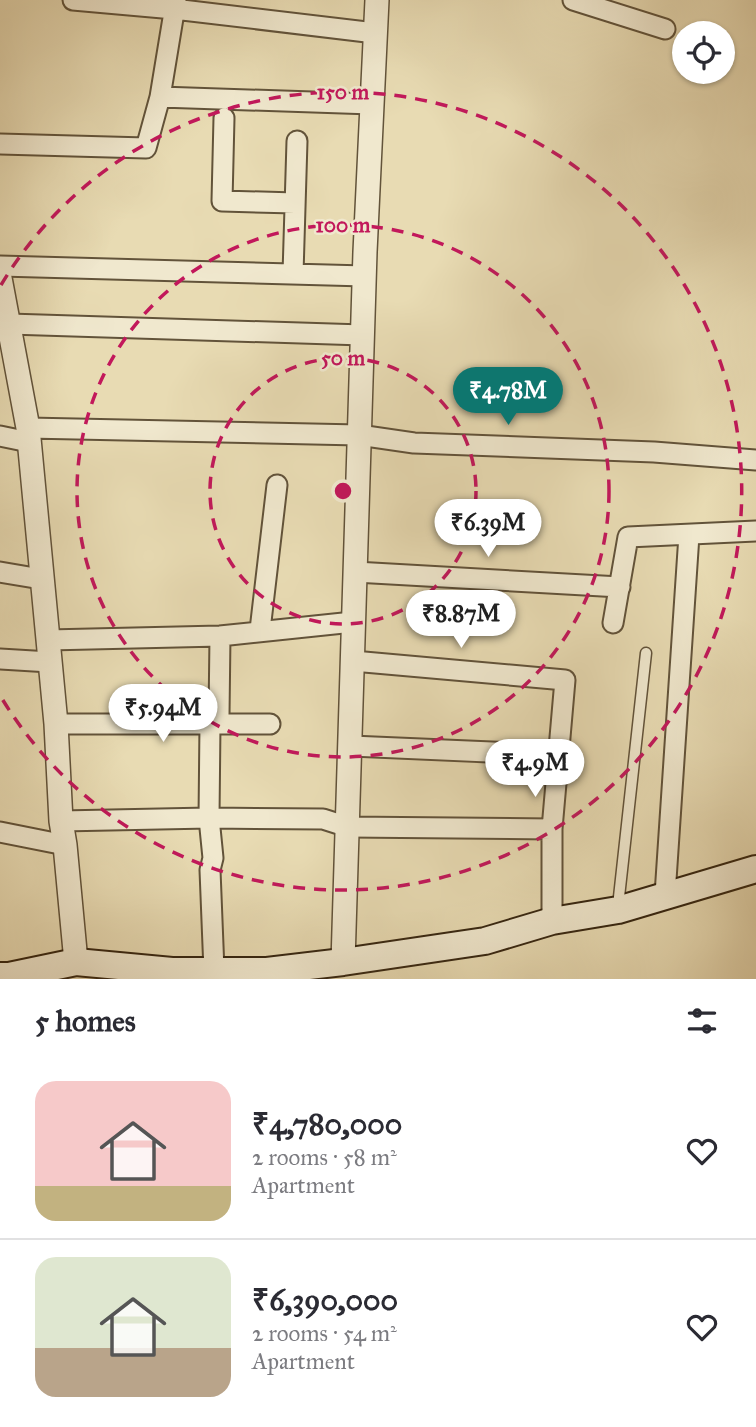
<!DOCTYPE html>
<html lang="en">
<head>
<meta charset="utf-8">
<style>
  :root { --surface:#fff; --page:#f7f7f7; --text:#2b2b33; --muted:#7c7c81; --line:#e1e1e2; --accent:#0f766e }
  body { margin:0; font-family:"IM FELL Great Primer",serif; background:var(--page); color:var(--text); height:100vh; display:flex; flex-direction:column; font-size:26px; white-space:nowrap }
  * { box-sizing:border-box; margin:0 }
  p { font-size:23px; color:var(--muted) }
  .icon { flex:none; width:38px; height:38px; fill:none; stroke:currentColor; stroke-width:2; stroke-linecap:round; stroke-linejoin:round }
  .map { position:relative; height:979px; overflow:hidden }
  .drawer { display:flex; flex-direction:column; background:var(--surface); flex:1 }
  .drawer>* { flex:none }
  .controls { position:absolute; left:672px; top:21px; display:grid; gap:14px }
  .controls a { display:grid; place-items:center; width:63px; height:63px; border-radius:50%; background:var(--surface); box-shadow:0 2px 5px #0004; font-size:35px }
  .price { position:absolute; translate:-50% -60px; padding:0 16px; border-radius:24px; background:#fff; color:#222; font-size:23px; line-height:46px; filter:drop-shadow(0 2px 4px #0008) }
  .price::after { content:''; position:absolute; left:50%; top:42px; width:21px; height:16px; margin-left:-10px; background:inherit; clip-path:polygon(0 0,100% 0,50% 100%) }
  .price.current { background:var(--accent); color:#fff }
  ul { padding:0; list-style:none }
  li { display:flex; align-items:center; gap:21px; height:175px; padding:0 35px }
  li+li { border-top:2px solid var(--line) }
  li span { display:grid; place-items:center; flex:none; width:196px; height:140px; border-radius:21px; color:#555 }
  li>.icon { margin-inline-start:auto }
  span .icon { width:84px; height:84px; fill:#fffc; stroke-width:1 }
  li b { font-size:30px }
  h2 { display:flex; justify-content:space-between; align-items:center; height:84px; padding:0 35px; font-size:30px }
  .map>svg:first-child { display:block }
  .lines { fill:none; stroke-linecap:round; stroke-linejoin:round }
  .service-casing { stroke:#62533a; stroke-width:13 }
  .minor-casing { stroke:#62533a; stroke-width:23 }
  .tertiary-casing { stroke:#62533a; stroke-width:26 }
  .secondary-casing { stroke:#362611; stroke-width:30 }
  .service { stroke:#f0e8ce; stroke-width:10 }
  .minor { stroke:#f0e8ce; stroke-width:19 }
  .tertiary { stroke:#f0e8ce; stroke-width:23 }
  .secondary { stroke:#f0e8ce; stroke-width:26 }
  .ring { fill:none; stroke:#c2185b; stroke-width:3.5; stroke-dasharray:12 9 }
  .centre { fill:#c2185b; stroke:#f0e8ce; stroke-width:3.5 }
  .ring-label { font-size:21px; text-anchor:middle; font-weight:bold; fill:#c2185b; stroke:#f0e8ce; stroke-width:5; stroke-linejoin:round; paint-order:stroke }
</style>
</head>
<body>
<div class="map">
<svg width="756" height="979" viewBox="0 0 756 979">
  <rect width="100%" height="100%" fill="#e8dbb3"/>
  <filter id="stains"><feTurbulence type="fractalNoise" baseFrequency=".00286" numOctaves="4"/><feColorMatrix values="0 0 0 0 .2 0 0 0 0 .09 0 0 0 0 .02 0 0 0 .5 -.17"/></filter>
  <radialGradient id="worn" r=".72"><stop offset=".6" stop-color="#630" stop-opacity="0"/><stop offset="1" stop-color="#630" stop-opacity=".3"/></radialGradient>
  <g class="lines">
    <g class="service-casing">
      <path id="service" d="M618,906l28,-253"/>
    </g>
    <g class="minor-casing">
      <path id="minor" d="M73,0l101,9 201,24
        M573,0l92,29
        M160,97l212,7
        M224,118l-2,83 73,2
        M0,144l146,4 14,-51 16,-97
        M0,266l365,10
        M293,274l4,-133
        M9,324l354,11
        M28,428l331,7 55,8 240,9 102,8
        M0,436l29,6
        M0,572l41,7
        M355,572l265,15
        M613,623l15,-86 128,-6
        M260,630l17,-145
        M48,640l172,-4 133,-14
        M0,659l50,3
        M353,661l212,19 -13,149v92
        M56,724h214
        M351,746l208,9
        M61,821l148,-3 114,1 25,8 204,2
        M0,832l65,13
        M665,895l24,-360
        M214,971l-4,-101 3,-12 -4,-40 1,-94 9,-9 1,-79"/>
    </g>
    <g class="tertiary-casing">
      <path id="tertiary" d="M0,278l28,150 28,296 5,97 4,24 11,117
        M343,962l22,-710 12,-252"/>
    </g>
    <g class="secondary-casing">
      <path id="secondary" d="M0,976h9l67,-14 96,9h95l76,-9 142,-21 67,-20 66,-11 138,-41"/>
    </g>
    <use href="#service" class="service"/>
    <use href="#minor" class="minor"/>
    <use href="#tertiary" class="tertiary"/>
    <use href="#secondary" class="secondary"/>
  </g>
  <g class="ring">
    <circle cx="343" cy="491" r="133"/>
    <circle cx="343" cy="491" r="266"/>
    <path d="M1 285A399 399 0 1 1 1 697"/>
  </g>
  <circle cx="343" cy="491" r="10" class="centre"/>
  <g class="ring-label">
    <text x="343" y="99">150 m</text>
    <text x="343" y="232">100 m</text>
    <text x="343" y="365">50 m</text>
  </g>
  <rect width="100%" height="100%" filter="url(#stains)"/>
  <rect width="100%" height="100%" fill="url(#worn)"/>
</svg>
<div class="controls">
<a><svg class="icon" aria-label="locate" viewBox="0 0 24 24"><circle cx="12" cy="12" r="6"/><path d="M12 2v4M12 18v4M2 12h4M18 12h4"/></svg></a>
</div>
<b class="price current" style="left:508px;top:427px">₹4.78M</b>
<b class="price" style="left:488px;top:559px">₹6.39M</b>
<b class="price" style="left:461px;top:650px">₹8.87M</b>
<b class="price" style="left:163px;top:744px">₹5.94M</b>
<b class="price" style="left:535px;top:799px">₹4.9M</b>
</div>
<section class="drawer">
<h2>5 homes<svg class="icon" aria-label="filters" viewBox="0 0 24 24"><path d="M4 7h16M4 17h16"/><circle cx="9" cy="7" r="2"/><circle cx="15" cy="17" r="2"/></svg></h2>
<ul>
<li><span style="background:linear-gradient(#f6c9c9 75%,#c2b280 0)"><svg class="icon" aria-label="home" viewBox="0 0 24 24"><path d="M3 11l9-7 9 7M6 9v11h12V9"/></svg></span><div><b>₹4,780,000</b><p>2 rooms · 58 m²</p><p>Apartment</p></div><svg class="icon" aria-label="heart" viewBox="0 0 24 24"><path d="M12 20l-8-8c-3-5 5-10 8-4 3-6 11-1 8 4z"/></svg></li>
<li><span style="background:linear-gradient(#dfe7d0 65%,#b9a48a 0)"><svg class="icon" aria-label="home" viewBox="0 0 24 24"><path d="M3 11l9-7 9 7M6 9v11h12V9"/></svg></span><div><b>₹6,390,000</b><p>2 rooms · 54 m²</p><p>Apartment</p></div><svg class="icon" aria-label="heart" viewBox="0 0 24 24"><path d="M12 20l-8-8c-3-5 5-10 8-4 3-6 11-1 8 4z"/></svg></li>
</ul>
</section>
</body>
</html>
